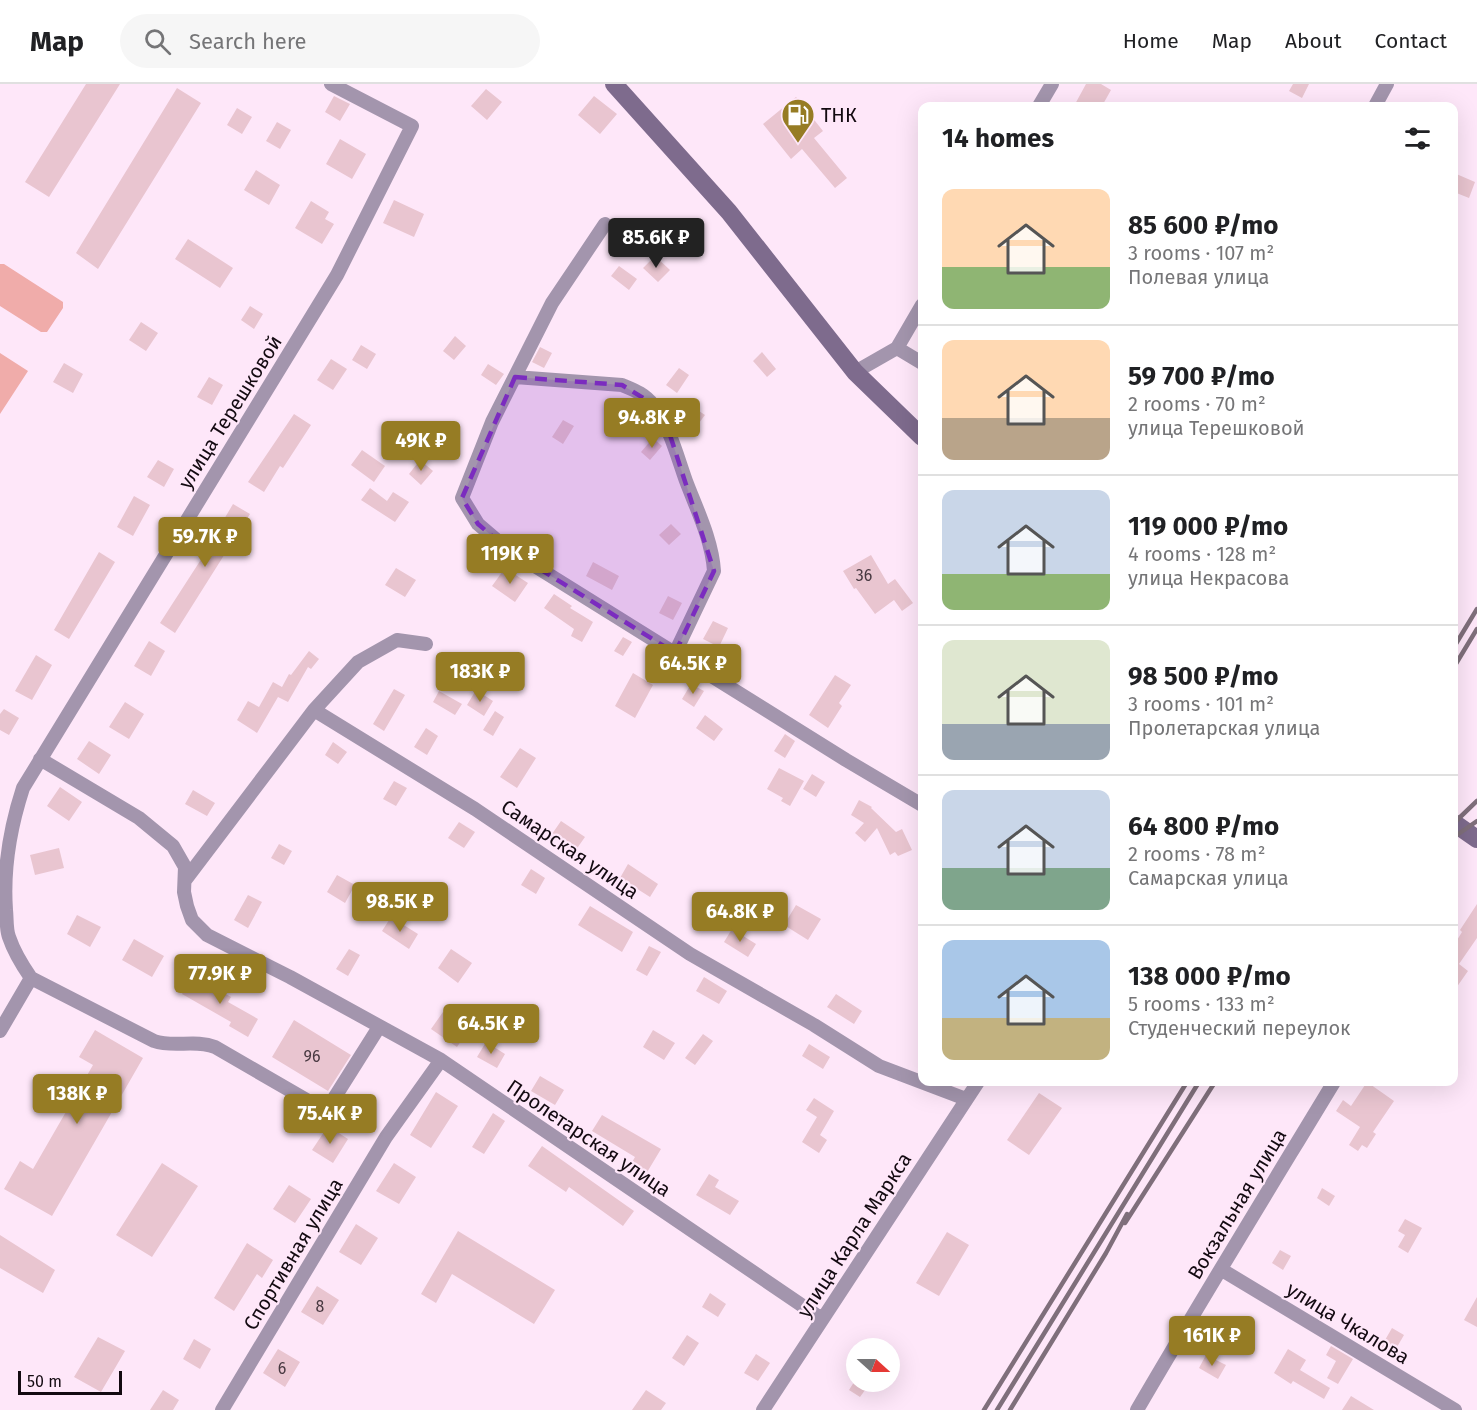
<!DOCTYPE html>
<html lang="en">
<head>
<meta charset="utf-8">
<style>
  :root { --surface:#fff; --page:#f6f6f6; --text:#202124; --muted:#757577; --line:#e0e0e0; --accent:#967c24 }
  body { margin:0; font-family:"Fira Sans",sans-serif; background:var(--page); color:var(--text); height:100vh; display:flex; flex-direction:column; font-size:22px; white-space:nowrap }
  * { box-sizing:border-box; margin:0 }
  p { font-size:20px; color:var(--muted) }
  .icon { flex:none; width:33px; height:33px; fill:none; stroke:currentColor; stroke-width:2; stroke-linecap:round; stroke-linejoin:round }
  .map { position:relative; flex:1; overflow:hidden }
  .sheet { position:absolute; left:918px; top:18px; width:540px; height:984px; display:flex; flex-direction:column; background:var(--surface); border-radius:12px; box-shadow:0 6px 24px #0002 }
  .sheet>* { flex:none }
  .needle { width:39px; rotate:111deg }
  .controls { position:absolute; left:846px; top:1254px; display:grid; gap:12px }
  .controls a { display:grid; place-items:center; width:54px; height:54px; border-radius:50%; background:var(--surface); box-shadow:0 6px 24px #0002; font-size:30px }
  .scale { position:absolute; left:18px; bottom:15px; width:104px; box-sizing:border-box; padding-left:6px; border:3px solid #130a11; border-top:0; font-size:16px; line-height:21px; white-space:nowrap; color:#130a11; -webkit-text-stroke:4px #fee7f9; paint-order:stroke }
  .price { position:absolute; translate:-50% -51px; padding:0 14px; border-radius:6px; background:var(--accent); color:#fff; font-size:20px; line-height:39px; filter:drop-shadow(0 2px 3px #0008) }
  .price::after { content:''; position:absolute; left:50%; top:36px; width:18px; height:14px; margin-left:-9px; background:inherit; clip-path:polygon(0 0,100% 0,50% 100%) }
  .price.current { background:#222; color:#fff }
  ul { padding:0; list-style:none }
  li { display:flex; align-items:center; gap:18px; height:150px; padding:0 24px }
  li+li { border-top:2px solid var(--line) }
  li span { display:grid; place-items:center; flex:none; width:168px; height:120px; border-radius:12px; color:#555 }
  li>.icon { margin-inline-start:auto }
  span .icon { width:72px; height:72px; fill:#fffc; stroke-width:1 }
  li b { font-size:26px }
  h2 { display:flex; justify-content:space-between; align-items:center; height:72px; padding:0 24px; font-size:26px }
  header { display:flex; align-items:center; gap:36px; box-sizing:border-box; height:84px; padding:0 30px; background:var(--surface); border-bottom:2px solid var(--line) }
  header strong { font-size:28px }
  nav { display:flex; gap:33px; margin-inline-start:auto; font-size:21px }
  .search { width:420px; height:54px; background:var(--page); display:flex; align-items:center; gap:15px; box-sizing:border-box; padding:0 21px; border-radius:33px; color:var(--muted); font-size:22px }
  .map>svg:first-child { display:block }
  .green { fill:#f0acaa }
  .building { fill:#e9c5d0 }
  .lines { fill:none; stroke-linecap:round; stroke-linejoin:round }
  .street { stroke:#a395ad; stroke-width:14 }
  .secondary { stroke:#7e6b8d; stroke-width:18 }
  .rail { stroke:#7f6f7b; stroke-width:4.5 }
  .marked { fill:#7b2cbf; fill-opacity:0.2; stroke:#7b2cbf; stroke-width:4.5; stroke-dasharray:12 8; stroke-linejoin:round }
  .labels { text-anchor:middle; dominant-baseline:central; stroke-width:4.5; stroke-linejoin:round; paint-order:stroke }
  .number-label { font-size:16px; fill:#483941 }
  .poi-label { font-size:20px; fill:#130a11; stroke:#fee7f9; text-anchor:start }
  .street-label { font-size:20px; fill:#130a11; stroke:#fee7f9 }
</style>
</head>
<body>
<header>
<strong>Map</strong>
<div class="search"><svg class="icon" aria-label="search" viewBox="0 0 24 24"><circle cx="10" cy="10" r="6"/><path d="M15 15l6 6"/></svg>Search here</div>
<nav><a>Home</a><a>Map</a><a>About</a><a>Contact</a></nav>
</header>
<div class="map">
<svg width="1477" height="1326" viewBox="0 0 1477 1326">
  <rect width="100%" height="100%" fill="#fee7f9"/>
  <path class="green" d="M0,180h4l59,38v6l-16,24h-6l-41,-26z
    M0,269l28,18 -28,43z"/>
  <path class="building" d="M86,0h34l-71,113 -24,-15z
    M1086,0h15l10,6 -9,16h-28z
    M1293,0h16l-7,14 -13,-7z
    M177,4l24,15 -103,166 -22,-16z
    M486,5l16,13 -15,18 -16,-14z
    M334,12l16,8 -10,17 -15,-9z
    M594,12l23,18 -17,20 -22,-19z
    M796,13l27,34 -9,7 33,40 -12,10 -33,-39 -11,10 -28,-35z
    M237,24l15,9 -10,17 -15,-9z
    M277,38l14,8 -11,19 -14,-8z
    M340,55l26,15 -14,25 -26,-15z
    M256,86l24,15 -11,20 -25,-15z
    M1454,89l21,9 -6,16 -15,-6z
    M394,116l30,14 -10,23 -31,-14z
    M311,117l18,11 -4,7 9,5 -12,20 -27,-16z
    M188,155l45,29 -13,20 -45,-29z
    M655,172l15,14 -12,12 -15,-14z
    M619,182l18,13 -8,11 -18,-14z
    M250,222l13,8 -9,15 -13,-9z
    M141,238l17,11 -12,18 -17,-11z
    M455,252l11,10 -12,14 -11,-9z
    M361,261l15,9 -9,15 -15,-9z
    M540,263l12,6 -8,15 -12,-6z
    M762,268l14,17 -9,8 -14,-16z
    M331,275l16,10 -14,21 -16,-10z
    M64,279l19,11 -10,19 -20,-11z
    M488,280l16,10 -8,11 -15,-10z
    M679,284l10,7 -12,18 -11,-8z
    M209,293l14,8 -11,20 -15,-8z
    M696,325l9,6 -12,16 -9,-7z
    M294,330l17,11 -28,43 -3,-2 -16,26 -16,-10z
    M563,336l11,6 -11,18 -11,-7z
    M653,354l9,8 -12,14 -9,-8z
    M362,366l23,16 -11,16 -23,-17z
    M158,376l16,9 -10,18 -17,-10z
    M420,376l13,11 -12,14 -12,-11z
    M370,404l17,13 6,-9 16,10 -14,20 -34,-22z
    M134,412l16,9 -17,31 -16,-9z
    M233,420l17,10 -75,119 -15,-10 51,-79 -1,-1z
    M671,440l10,10 -12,11 -10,-10z
    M538,452l13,7 -6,11 -13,-7z
    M99,468l16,10 -46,77 -15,-9z
    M871,471l17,29 7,-5 18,24 -11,8 -8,-11 -19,14 -19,-26 -2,1 -11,-18z
    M593,478l26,14 -7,14 -26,-14z
    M396,484l20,12 -11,17 -20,-12z
    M505,484l23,15 -13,19 -23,-16z
    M554,510l18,12 -2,2 23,14 -11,20 -11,-6 3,-7 -30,-21z
    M668,512l14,7 -9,17 -14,-7z
    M713,537l15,7 -9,19 -16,-8z
    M623,553l9,5 -9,14 -9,-5z
    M149,557l16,10 -14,25 -17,-10z
    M309,567l10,8 -8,10 -3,-2 -20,35 -10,-5 -21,36 -20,-13 11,-19 11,6 14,-25 9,5 7,-13 2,1z
    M36,571l16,10 -20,35 -17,-9z
    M633,589l20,12 -18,33 -20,-12z
    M835,591l16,10 -12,18 3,3 -14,22 -19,-13z
    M691,600l13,7 -10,16 -12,-8z
    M394,605l11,6 -21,36 -11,-7z
    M476,606l17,11 -9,15 -17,-11z
    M439,607l23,13 -7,11 -22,-13z
    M125,618l19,12 -15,25 -20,-12z
    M4,625l15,9 -10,17 -9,-5v-16z
    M495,627l9,6 -11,19 -10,-6z
    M705,631l18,14 -9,12 -18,-13z
    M426,644l12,8 -11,19 -13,-8z
    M785,650l10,7 -10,17 -11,-7z
    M89,657l22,14 -12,19 -22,-15z
    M333,658l14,10 -9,12 -13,-9z
    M520,664l16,10 -19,30 -17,-11z
    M779,684l25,13 -14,25 -9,-5 2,-3 -16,-9z
    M812,690l13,8 -9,15 -13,-8z
    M394,697l13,7 -11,18 -13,-7z
    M60,703l22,15 -13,19 -22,-15z
    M193,706l22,13 -8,13 -22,-12z
    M859,716l13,7 -1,1 25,24 6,-3 10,21 -14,6 -3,-4 -5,3 -13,-27 -12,14 -10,-9 9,-10 -13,-8z
    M561,737l24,16 -12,17 -9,-7 2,-3 -14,-10z
    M459,738l16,10 -11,16 -16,-10z
    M279,760l13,7 -8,14 -13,-7z
    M59,764l5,20 -29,7 -5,-20z
    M628,780l30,20 -8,13 -30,-19z
    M531,785l14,9 -9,16 -15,-9z
    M337,791l18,10 -10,18 -18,-11z
    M429,805l18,12 -9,14 -18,-11z
    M248,811l14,7 -14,26 -14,-8z
    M1477,820v34l-18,26 9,7 -14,20v-46l8,-13 -2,-2z
    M796,821l25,14 -13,21 -24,-15z
    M590,822l43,26 -11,20 -44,-27z
    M77,831l24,12 -11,20 -23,-13z
    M391,833l27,17 -9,15 -27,-18z
    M732,845l24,15 -8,13 -24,-15z
    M134,855l30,17 -12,21 -30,-17z
    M649,862l12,6 -14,24 -11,-6z
    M349,865l11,6 -12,21 -12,-7z
    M451,865l21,14 -14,20 -20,-15z
    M193,891l38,22 -3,5 30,17 -10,18 -19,-11 2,-4 -49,-28z
    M704,893l23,14 -8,13 -23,-13z
    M836,910l26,17 -8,13 -27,-17z
    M443,928l26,17 -12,18 -26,-18z
    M294,936l57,35 -23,36 -56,-34z
    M95,946l48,28 -91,158 -48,-27 16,-28 13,8 60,-104 -14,-8z
    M653,946l22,13 -11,17 -21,-13z
    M703,950l10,7 -18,24 -10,-7z
    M486,958l19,12 -8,14 -20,-11z
    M809,960l21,13 -7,12 -21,-13z
    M540,992l24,14 -9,15 -24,-14z
    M1367,998l27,19 -21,31 3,2 -9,14 -5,-3 -4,6 -9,-6 11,-18 -24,-16 7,-11 8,6z
    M436,1008l22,14 -27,42 -21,-13z
    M1039,1009l23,15 -33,47 -22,-15z
    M814,1014l20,13 -14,24 7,5 -8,13 -17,-11 15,-25 -11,-7z
    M493,1029l12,8 -21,33 -12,-7z
    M602,1031l59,34 -15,25 -15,-10 4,-7 -43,-26z
    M328,1042l20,13 -15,24 -21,-13z
    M542,1062l92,65 -11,15 -54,-39 -3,5 -38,-26z
    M162,1079l36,23 -46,71 -36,-22z
    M394,1079l22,14 -17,27 -23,-13z
    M709,1090l10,6 -4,7 24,14 -9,14 -34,-20z
    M289,1101l22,14 -16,24 -22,-14z
    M1322,1104l13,8 -6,10 -12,-8z
    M1405,1135l17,9 -14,25 -10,-6 7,-12 -7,-4z
    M356,1140l22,14 -17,27 -22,-13z
    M458,1147l97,59 -21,34 -82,-50 -16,29 -15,-9z
    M947,1148l22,13 -30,51 -23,-13z
    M0,1151l55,35 -12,23 -43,-25z
    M247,1159l26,17 -11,18 -5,-4 -23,37 -20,-13z
    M1280,1166l11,6 -8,14 -11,-7z
    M317,1202l22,14 -16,25 -22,-13z
    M710,1209l16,11 -8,13 -16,-10z
    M1477,1213v30l-13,-7z
    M1392,1244l12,7 -11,19 -12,-7z
    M687,1251l12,8 -15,23 -12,-8z
    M98,1253l27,14 -24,41 -27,-15z
    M194,1255l17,10 -11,20 -17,-10z
    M1331,1262l22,13 -15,25 -11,-6 9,-17 -10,-6z
    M278,1265l22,13 -15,25 -22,-14z
    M1288,1265l18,11 -6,10 30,18 -6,11 -31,-18 -2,3 -17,-11z
    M756,1270l14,9 -12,18 -14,-8z
    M1206,1271l20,10 -8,14 -19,-11z
    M856,1295v3h5l7,4 -8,11 -11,-7z
    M163,1306l16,10 -6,10h-23z
    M646,1306l20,13 -5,7h-29z
    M1351,1312l23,14h-32z"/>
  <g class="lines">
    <path class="street" d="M331,0l81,42 -75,149 -314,513c-13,40 -20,80 -17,122 1,9 0,19 3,27 5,15 13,28 22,41l123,63c20,7 41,-2 61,6l102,59 7,1 9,-7 46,-73
      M1039,22l13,-22
      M1375,22l12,-22
      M605,140l-53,79 -60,119 -30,76 16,26 28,24 340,212 76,45
      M897,264l25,15
      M855,288l42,-24 25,-43
      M515,293l107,8c12,5 23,9 31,20 17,22 24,51 33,76 11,29 26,59 28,90l-39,82
      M314,626l161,99 215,145 124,71 65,41 87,33
      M40,675l99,59 34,28 12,21 -1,25 3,14 5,14 15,15 83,42 151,83 381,259
      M186,795l128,-169 44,-48 39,-22 29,4
      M0,947l31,-53
      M1222,1186l233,140
      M222,1326l164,-273 55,-77
      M763,1326l215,-328
      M1137,1326c64,-110 131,-219 197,-328"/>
    <path class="secondary" d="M614,0l115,128 126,160 67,65
      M1454,739l23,16"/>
    <path class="rail" d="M1454,563l23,-38
      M1454,583l23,-38
      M1454,739l23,-22
      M1454,753l23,-16
      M1125,1139l90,-141
      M984,1326l203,-328
      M997,1326l202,-328
      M1010,1326l96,-157 21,-39"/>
  </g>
  <path class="marked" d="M515,293l107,8 31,19 16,28 45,139 -39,82 -169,-105 -28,-24 -16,-26z"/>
  <defs>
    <g id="fuel-pin" transform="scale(1.725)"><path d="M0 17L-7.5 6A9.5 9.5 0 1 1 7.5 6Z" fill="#967c24" stroke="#fee7f9"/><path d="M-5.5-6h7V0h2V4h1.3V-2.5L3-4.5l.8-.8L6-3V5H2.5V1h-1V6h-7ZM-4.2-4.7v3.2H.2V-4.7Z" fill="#fff"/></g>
  </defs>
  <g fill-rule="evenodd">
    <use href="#fuel-pin" x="798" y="31"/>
  </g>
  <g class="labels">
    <g class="number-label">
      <text x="864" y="491">36</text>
      <text x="312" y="972">96</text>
      <text x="320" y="1222">8</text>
      <text x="282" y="1284">6</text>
    </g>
    <g class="poi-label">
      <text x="821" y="31">ТНК</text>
    </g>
    <g class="street-label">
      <text transform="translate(230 328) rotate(-58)">улица Терешковой</text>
      <text transform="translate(570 765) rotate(34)">Самарская улица</text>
      <text transform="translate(589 1054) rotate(34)">Пролетарская улица</text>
      <text transform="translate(1237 1120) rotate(-59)">Вокзальная улица</text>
      <text transform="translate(854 1151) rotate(-57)">улица Карла Маркса</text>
      <text transform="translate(293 1170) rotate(-59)">Спортивная улица</text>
      <text transform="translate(1348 1239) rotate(31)">улица Чкалова</text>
    </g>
  </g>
</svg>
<div class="controls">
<a><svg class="needle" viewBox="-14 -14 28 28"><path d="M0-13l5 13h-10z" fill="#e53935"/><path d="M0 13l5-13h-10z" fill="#757577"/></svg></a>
</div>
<div class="scale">50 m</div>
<b class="price current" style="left:656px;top:185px">85.6K ₽</b>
<b class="price" style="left:652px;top:365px">94.8K ₽</b>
<b class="price" style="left:421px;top:388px">49K ₽</b>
<b class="price" style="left:205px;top:484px">59.7K ₽</b>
<b class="price" style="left:510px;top:501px">119K ₽</b>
<b class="price" style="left:693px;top:611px">64.5K ₽</b>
<b class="price" style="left:480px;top:619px">183K ₽</b>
<b class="price" style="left:400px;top:849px">98.5K ₽</b>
<b class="price" style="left:740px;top:859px">64.8K ₽</b>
<b class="price" style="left:220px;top:921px">77.9K ₽</b>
<b class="price" style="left:491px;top:971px">64.5K ₽</b>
<b class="price" style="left:77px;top:1041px">138K ₽</b>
<b class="price" style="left:330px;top:1061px">75.4K ₽</b>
<b class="price" style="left:1212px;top:1283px">161K ₽</b>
<section class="sheet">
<h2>14 homes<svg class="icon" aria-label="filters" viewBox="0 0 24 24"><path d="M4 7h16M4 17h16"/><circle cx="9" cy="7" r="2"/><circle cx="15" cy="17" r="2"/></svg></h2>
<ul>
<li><span style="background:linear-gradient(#ffd9b3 65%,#8fb573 0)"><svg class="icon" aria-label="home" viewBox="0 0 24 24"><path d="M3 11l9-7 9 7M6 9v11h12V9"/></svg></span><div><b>85 600 ₽/mo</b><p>3 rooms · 107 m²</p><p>Полевая улица</p></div></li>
<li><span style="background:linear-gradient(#ffd9b3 65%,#b9a48a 0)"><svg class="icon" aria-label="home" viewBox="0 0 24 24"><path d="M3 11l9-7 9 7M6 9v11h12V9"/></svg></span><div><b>59 700 ₽/mo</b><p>2 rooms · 70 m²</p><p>улица Терешковой</p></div></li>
<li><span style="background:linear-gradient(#c9d6e8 70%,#8fb573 0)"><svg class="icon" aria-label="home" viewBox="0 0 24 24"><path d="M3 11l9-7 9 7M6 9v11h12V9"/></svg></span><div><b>119 000 ₽/mo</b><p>4 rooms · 128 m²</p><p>улица Некрасова</p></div></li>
<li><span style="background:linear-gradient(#dfe7d0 70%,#9aa5b1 0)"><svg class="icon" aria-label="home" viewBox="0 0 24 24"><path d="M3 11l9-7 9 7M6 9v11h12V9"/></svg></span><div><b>98 500 ₽/mo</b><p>3 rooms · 101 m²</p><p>Пролетарская улица</p></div></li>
<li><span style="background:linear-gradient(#c9d6e8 65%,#7fa58c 0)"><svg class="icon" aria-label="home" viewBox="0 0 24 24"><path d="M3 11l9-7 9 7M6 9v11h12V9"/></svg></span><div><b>64 800 ₽/mo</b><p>2 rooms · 78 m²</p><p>Самарская улица</p></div></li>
<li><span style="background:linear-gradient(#a9c7e8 65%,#c2b280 0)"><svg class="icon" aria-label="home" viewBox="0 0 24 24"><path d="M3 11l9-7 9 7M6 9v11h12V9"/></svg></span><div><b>138 000 ₽/mo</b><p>5 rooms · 133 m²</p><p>Студенческий переулок</p></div></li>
</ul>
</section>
</div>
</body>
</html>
